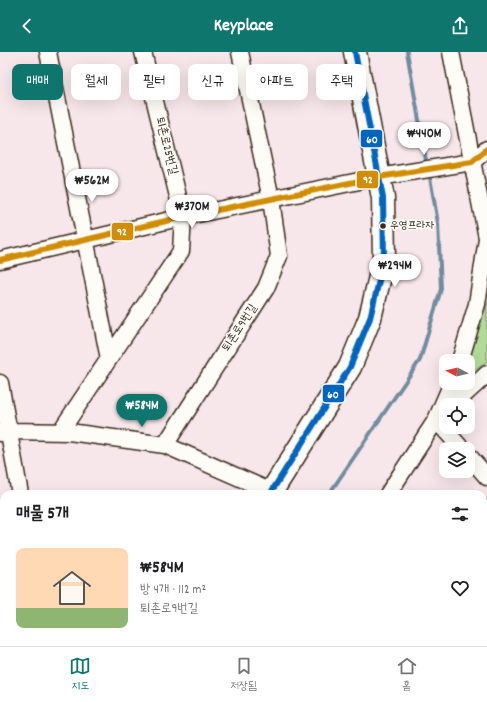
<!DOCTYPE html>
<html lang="ko">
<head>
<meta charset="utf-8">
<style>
  :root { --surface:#fff; --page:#f2f2f2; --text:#202124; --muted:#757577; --line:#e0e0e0; --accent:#0f766e }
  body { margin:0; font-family:Dekko,"Poor Story",sans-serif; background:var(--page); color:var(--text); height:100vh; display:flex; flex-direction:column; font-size:15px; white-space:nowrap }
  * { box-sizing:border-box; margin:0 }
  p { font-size:13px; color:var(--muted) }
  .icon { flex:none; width:22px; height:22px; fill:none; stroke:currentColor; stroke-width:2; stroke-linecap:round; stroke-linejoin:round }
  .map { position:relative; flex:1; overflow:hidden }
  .details { position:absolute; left:0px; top:438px; width:487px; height:156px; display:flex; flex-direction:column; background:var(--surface); border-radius:12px 12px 0 0; box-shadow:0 4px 16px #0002 }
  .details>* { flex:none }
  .guide { position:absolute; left:12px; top:12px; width:463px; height:36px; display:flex; gap:8px }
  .needle { width:26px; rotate:277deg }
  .tools { position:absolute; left:439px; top:302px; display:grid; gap:8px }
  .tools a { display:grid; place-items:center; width:36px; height:36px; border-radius:8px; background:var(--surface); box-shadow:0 4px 16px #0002; font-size:20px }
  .price { position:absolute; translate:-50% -34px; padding:0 9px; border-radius:14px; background:#fff; color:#222; font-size:13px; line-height:26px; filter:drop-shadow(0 1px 2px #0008) }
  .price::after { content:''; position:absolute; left:50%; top:24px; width:12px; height:9px; margin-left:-6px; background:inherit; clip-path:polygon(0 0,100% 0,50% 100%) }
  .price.on { background:var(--accent); color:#fff }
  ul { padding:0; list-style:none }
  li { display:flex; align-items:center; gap:12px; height:100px; padding:0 16px }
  li span { display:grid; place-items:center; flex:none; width:112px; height:80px; border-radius:8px; color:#555 }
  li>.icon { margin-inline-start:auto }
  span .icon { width:48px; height:48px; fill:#fffc; stroke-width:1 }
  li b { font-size:17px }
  h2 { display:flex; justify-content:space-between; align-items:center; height:48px; padding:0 16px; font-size:17px }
  .pill { padding:0 14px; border-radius:8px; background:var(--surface); box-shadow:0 4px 16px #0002; font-size:14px; line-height:36px }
  .pill.on { background:var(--accent); color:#fff }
  header { display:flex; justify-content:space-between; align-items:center; height:52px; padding:0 16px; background:var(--accent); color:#fff; font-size:18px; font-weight:700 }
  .tab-bar { display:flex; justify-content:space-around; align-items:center; height:56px; border-top:1px solid var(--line); background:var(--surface); font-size:11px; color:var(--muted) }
  .tab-bar a { display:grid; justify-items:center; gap:2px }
  .tab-bar .on { color:var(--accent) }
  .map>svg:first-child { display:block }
  .park { fill:#b1db98; stroke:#76825b }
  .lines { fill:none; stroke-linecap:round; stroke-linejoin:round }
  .stream { stroke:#708c9e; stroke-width:4 }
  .street-casing { stroke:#3b2a1e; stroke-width:19 }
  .secondary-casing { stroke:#3b2a1e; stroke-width:25 }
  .street { stroke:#fdfcf7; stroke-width:16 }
  .secondary { stroke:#fdfcf7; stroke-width:22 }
  .bus-1-casing { stroke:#fdfcf7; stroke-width:9 }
  .bus-2-casing { stroke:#fdfcf7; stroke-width:9 }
  .bus-1 { stroke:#0065bd; stroke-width:6 }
  .bus-2 { stroke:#d18d06; stroke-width:6 }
  .bus-dot { fill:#3b2a1e; stroke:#fdfcf7; stroke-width:1.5 }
  .labels { text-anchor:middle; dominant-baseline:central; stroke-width:3.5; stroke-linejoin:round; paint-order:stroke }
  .bus-label { font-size:11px; fill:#3b2a1e; stroke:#fdfcf7; text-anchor:start }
  .street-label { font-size:12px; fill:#3b2a1e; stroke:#fdfcf7 }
  .line-badge { stroke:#fdfcf7; stroke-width:1.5 }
  .badge-label { font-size:11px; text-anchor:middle; font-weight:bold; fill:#fff }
</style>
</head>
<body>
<header><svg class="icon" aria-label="back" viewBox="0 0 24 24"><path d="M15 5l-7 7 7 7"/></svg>Keyplace<svg class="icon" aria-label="share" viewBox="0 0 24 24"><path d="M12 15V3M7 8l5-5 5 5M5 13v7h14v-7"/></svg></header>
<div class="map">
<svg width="487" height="594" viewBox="0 0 487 594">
  <rect width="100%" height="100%" fill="#f7e6ea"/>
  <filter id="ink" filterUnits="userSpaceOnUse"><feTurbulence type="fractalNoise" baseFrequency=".025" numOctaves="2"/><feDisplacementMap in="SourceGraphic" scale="8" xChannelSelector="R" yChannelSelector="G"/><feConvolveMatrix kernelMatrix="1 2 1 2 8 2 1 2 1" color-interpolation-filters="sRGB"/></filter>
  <g filter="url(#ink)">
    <path class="park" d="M487,221v88l-19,16v-16z"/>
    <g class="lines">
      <path class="stream" d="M407,0l20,114
        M329,442l91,-134 21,-71 -3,-66 -9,-51
        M248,594l1,-4"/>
      <g class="street-casing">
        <path id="street" d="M48,0l61,307
          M451,0l36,186
          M0,208l183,-43 196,-40 93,-15 15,-13
          M460,309l17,-57 10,-65
          M0,331l20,111
          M453,353l34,-31
          M443,362l-7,6 26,29
          M60,380l121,-181 2,-34 -40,-165
          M0,381l9,-2 60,1 96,13 107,47
          M165,393l101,-157 13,-32 -8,-57 -31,-147
          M468,403l19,22
          M388,442l48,-74 16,-37
          M483,460l4,-3
          M0,477l4,-1
          M483,581l4,-3
          M313,590l4,4
          M295,594l2,-4
          M338,594l4,-4
          M469,594l4,-4"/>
      </g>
      <g class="secondary-casing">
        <path id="secondary" d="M270,442l80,-127 20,-49 14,-58 -1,-62 -28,-146
          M0,569l4,-1
          M153,590l10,4"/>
      </g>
      <use href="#street" class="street"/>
      <use href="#secondary" class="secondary"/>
      <g class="bus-1-casing">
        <path id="bus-1" d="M270,442l80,-127 20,-49 14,-58 -1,-62 -28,-146"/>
      </g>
      <g class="bus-2-casing">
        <path id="bus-2" d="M0,208l183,-43 196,-40 93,-15 15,-13"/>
      </g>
      <use href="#bus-1" class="bus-1"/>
      <use href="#bus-2" class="bus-2"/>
    </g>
  </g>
  <circle class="bus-dot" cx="383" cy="174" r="3.5"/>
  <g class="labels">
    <g class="bus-label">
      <text x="390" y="174">우영프라자</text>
    </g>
    <g class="street-label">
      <text transform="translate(166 94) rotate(76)">퇴촌로25번길</text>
      <text transform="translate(240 276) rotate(-57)">퇴촌로9번길</text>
    </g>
  </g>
  <g class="line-badge">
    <rect x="360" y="77" width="23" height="19" rx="4" fill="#0065bd"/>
    <rect x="356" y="118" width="23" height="19" rx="4" fill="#d18d06"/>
    <rect x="111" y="170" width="23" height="19" rx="4" fill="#d18d06"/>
    <rect x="322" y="332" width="23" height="19" rx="4" fill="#0065bd"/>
  </g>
  <g class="badge-label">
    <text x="372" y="91">60</text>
    <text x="368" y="131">92</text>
    <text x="122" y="183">92</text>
    <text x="333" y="346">60</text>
  </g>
</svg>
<div class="tools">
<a><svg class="needle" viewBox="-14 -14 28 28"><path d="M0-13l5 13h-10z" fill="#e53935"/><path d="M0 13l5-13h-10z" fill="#757577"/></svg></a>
<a><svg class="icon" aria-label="locate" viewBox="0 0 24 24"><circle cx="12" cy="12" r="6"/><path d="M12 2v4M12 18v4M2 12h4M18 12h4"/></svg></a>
<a><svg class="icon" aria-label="layers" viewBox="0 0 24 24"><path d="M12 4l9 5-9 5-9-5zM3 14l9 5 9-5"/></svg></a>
</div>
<b class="price" style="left:424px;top:104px">₩440M</b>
<b class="price" style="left:92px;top:151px">₩562M</b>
<b class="price" style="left:192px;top:177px">₩370M</b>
<b class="price" style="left:395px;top:236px">₩294M</b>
<b class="price on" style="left:142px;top:376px">₩584M</b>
<div class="guide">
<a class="pill on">매매</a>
<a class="pill">월세</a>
<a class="pill">필터</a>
<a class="pill">신규</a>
<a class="pill">아파트</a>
<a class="pill">주택</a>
</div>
<section class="details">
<h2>매물 5개<svg class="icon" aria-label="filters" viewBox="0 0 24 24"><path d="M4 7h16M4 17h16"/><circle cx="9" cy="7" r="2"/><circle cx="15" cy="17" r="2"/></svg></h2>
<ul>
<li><span style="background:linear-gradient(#ffd9b3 75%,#8fb573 0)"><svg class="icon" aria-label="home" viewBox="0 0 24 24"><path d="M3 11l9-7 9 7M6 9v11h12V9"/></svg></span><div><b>₩584M</b><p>방 4개 · 112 m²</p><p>퇴촌로9번길</p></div><svg class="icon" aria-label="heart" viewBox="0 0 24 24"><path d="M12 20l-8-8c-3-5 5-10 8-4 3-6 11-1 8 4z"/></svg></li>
</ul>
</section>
</div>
<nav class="tab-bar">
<a class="on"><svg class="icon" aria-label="map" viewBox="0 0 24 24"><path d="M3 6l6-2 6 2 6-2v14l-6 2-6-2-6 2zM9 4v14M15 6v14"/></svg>지도</a>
<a><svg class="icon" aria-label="saved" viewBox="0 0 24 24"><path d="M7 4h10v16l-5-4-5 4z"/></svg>저장됨</a>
<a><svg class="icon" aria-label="home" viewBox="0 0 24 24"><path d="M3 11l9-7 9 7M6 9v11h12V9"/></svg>홈</a>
</nav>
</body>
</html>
